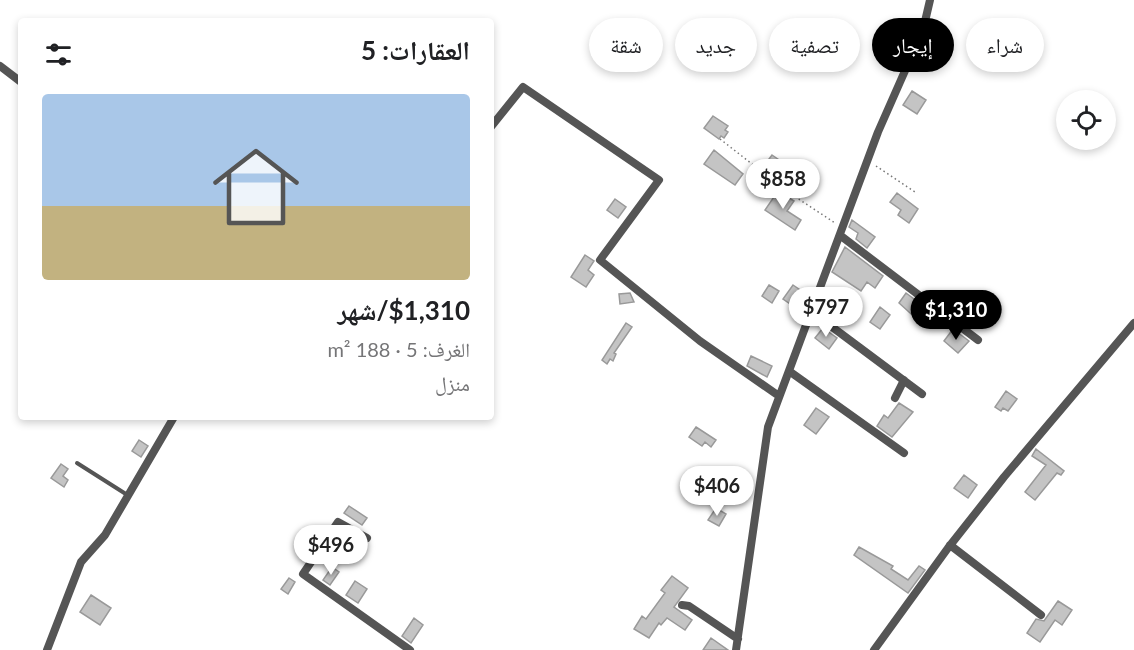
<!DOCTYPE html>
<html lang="ar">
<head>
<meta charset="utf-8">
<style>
  :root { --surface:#fff; --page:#f2f2f2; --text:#202124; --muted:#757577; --accent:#000 }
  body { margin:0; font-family:Lato,"Noto Naskh Arabic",sans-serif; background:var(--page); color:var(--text); direction:rtl; height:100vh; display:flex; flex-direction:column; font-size:22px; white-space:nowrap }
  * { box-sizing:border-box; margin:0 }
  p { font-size:20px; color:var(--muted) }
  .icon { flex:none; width:33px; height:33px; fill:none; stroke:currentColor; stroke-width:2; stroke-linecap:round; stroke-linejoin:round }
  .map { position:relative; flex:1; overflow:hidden; direction:ltr }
  .side { position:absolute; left:18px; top:18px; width:476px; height:402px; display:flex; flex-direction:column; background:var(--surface); border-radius:6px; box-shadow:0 3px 9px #0003; direction:rtl }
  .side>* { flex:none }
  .banner { position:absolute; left:512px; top:18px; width:532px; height:54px; direction:rtl; display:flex; gap:12px }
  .buttons { position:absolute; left:1056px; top:90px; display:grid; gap:12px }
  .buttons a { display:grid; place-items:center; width:60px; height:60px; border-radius:50%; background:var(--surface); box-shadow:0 3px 9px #0003; font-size:30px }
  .price { position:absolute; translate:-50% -51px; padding:0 14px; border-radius:21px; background:#fff; color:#222; font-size:20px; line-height:39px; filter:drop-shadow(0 2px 3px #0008) }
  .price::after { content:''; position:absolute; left:50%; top:36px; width:18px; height:14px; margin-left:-9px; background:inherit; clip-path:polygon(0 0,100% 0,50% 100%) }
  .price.on { background:var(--accent); color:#fff }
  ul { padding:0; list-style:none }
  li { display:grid; align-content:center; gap:12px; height:318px; padding:0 24px }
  li span { display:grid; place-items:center; height:186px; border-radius:6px; color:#555 }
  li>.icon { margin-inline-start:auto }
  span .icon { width:108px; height:108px; fill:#fffc; stroke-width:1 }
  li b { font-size:26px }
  h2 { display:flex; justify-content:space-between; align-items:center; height:72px; padding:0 24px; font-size:26px }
  .chip { padding:0 21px; border-radius:27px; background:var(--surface); box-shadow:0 3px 9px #0003; font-size:21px; line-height:54px }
  .chip.on { background:var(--accent); color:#fff }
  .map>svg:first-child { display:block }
  .building { fill:#c4c4c4; stroke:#999; stroke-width:1.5 }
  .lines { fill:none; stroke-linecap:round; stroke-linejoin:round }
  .path { stroke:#777; stroke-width:1.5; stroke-dasharray:1.5 3; stroke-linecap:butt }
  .lane { stroke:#555; stroke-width:4 }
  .street { stroke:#555; stroke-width:8 }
</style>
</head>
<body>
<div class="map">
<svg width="1134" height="650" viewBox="0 0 1134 650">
  <rect width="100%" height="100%" fill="#fff"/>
  <path class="building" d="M912,91l14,9 -9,14 -14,-9z
    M713,116l15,10 -3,4 3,2 -4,6 -3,-2 -2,3 -15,-11z
    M714,150l29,24 -8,11 -31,-21z
    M772,155l10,7 -8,12 -11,-7z
    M778,191l16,10 -7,10 14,9 -6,10 -30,-20z
    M897,193l21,16 -9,14 -11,-8 3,-5 -11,-8z
    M615,199l11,8 -8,11 -11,-8z
    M852,220l23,17 -8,11 -11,-9 2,-6 -9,-6z
    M845,247l38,29 -8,12 -8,-6 -6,9 -29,-19z
    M585,255l9,6 -6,9 6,5 -8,12 -15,-10z
    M769,285l10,6 -7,12 -10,-7z
    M793,285l16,11 -10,14 -16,-11z
    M630,293l4,9 -14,2 -1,-10z
    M906,293l24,18 -9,12 -22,-20z
    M880,307l10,8 -10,14 -10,-7z
    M626,323l6,4 -18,26 2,1 -3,7 -3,-2 -3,5 -5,-4z
    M823,328l14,10 -8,11 -14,-11z
    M953,329l16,12 -11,12 -14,-12z
    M751,356l21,10 -5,11 -20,-11z
    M1006,391l11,8 -9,12 -5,-3 -2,3 -6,-4z
    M899,403l14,9 -21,25 -15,-11 7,-11 4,3z
    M816,408l13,9 -13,17 -12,-9z
    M696,427l20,13 -5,7 -6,-5 -3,4 -13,-9z
    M139,440l9,6 -7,11 -9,-6z
    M1036,449l28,22 -3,4 -4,-2 -22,27 -10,-8 21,-27 -14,-9z
    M61,464l7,5 -5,7 5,4 -4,7 -13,-9z
    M964,475l13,10 -9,13 -14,-10z
    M349,506l18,12 -5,7 -18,-12z
    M716,508l10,6 -7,12 -11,-6z
    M859,547l34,19 -2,3 17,11 11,-14 6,4 -17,23 -54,-38z
    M332,567l7,5 -9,13 -7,-5z
    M672,576l16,12 -14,19 18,13 -7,10 -18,-12 -6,7 -2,-2 -10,15 -15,-9 8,-13 4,3 19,-26 -4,-3z
    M289,578l6,4 -7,12 -7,-5z
    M355,581l12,8 -9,14 -12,-8z
    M91,595l20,13 -11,17 -20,-13z
    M1058,601l14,9 -10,15 -7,-5 -15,22 -13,-9 9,-14 8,2z
    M414,618l9,7 -12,18 -9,-7z
    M711,638l17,12h-25z"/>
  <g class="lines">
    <path class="path" d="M720,139l68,53 47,31
      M876,166l39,26"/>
    <path class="lane" d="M77,463l52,33"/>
    <path class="street" d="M0,66l21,16
      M490,128l33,-41 136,93 -59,80 100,81 79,55
      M841,236l137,104
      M812,312l110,82
      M789,371l115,82
      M895,398l9,-18
      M367,538l-29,-16 -35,52 107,76
      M950,545l91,70
      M682,605l7,1 49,33
      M47,650l34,-88 24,-27 69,-118
      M736,650l32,-223 110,-295 45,-102 7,-30
      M874,650l74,-102 56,-71 130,-154"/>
  </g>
</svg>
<div class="buttons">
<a><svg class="icon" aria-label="locate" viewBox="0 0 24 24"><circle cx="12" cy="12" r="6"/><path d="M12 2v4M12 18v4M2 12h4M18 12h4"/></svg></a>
</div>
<b class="price" style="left:783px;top:210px">$858</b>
<b class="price" style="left:826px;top:338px">$797</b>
<b class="price on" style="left:956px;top:341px">$1,310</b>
<b class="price" style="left:717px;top:517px">$406</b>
<b class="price" style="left:331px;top:576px">$496</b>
<div class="banner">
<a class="chip">شراء</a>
<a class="chip on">إيجار</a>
<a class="chip">تصفية</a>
<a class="chip">جديد</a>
<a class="chip">شقة</a>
</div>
<section class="side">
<h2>العقارات: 5<svg class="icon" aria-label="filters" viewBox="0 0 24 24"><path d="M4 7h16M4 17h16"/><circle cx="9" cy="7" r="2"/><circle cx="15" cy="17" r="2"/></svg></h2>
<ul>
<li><span style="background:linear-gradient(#a9c7e8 60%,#c2b280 0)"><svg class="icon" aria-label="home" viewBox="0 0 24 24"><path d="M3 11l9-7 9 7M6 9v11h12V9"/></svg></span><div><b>$1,310/شهر</b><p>الغرف: 5 · 188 m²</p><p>منزل</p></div></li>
</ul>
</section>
</div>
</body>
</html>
